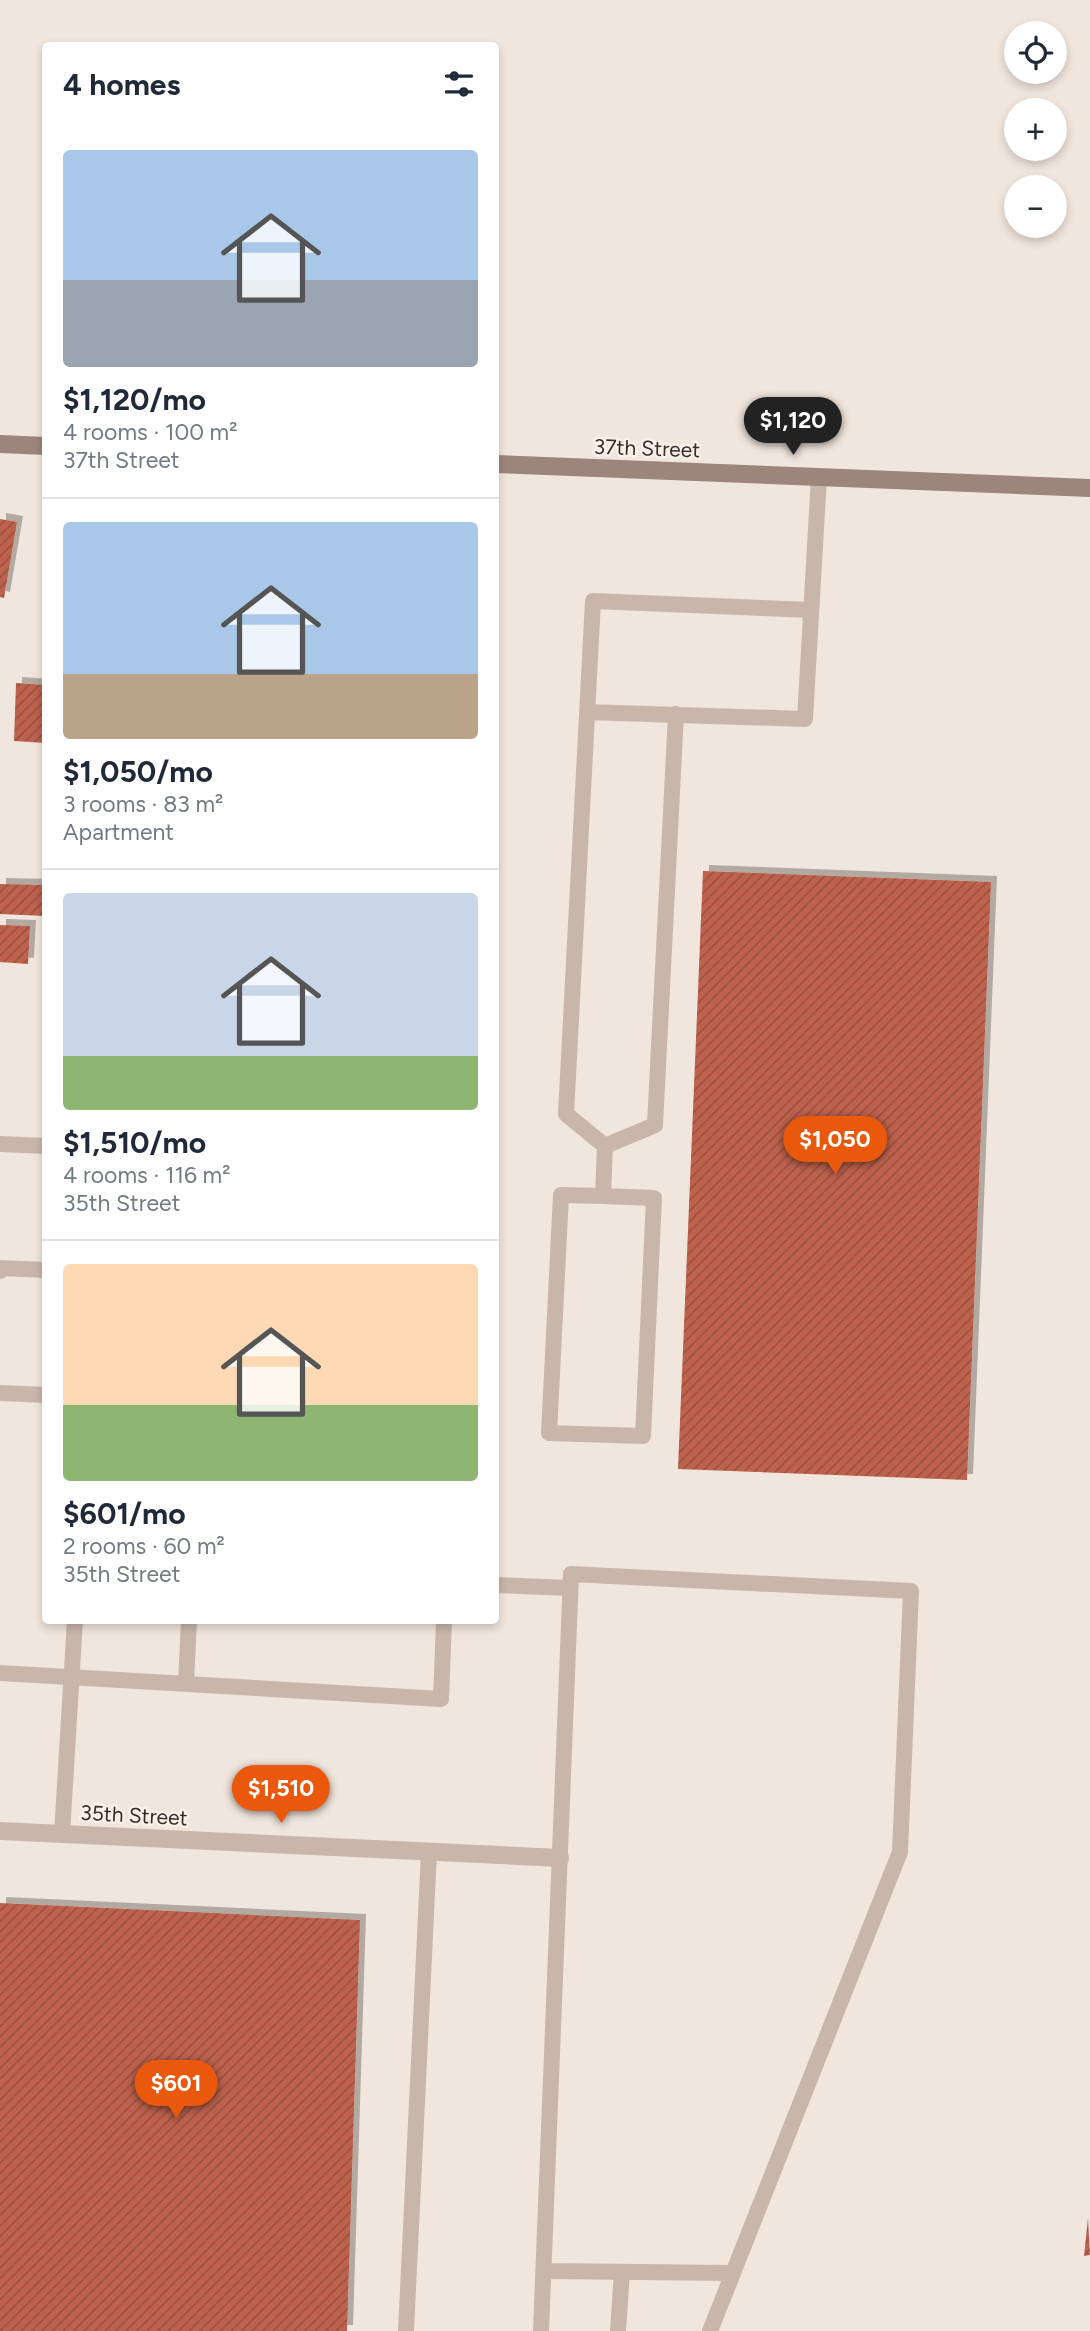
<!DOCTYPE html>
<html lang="en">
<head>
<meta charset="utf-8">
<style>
  :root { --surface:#fff; --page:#f6f6f7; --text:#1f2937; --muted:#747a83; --line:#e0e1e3; --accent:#ea580c }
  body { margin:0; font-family:Figtree,sans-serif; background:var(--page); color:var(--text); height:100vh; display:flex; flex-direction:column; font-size:26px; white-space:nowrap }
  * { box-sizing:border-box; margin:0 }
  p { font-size:23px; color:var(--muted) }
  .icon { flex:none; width:38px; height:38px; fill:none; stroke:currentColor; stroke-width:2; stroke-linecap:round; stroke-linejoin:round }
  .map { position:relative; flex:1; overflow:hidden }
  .panel { position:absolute; left:42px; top:42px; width:457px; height:1582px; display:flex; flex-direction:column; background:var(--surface); border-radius:7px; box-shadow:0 4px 10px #0003 }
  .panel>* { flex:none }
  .buttons { position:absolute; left:1004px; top:21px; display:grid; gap:14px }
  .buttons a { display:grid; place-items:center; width:63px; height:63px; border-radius:50%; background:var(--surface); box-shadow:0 4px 10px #0003; font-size:35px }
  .price { position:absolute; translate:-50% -60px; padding:0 16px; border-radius:24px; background:var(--accent); color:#fff; font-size:23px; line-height:46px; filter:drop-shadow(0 2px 4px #0008) }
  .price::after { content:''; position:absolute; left:50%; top:42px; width:21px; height:16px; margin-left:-10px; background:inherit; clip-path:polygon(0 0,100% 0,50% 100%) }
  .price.current { background:#222; color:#fff }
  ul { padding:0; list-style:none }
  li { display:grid; align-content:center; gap:14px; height:371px; padding:0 21px }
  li+li { border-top:2px solid var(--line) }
  li span { display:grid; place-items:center; height:217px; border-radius:7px; color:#555 }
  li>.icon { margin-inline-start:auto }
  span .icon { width:126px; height:126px; fill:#fffc; stroke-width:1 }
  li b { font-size:30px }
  h2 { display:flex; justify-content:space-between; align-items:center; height:84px; padding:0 21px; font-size:30px }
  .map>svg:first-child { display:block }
  .building { fill:url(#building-hatch); filter:url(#shadow) }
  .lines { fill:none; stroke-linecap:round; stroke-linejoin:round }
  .lane { stroke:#c8b6aa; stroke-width:16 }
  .street { stroke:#c8b6aa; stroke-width:18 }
  .secondary { stroke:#9c857b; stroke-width:18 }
  .labels { text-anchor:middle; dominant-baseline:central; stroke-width:5; stroke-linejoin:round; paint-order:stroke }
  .street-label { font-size:21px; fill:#362c29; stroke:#f8f1e9 }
</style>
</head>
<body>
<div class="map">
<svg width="1090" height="2331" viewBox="0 0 1090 2331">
  <defs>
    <pattern id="building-hatch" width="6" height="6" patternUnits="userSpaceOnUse" patternTransform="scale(1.75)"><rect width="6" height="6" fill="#be624e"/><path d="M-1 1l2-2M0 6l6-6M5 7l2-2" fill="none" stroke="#9b5141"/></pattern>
    <filter id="shadow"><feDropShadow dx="6" dy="-6" stdDeviation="0" flood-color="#0004"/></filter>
  </defs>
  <rect width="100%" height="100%" fill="#f1e6dd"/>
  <path class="building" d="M0,519l17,3 -13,76 -4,-1z
    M16,683l30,2v58l-32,-2z
    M703,871l288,11 -24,598 -289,-11z
    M0,884l46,1v31l-46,-2z
    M0,925l30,1 -2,38 -28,-2z
    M0,1903l360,17 -13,411h-347z
    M1088,2218l2,37 -6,1z"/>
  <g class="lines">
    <path class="lane" d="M587,712l218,7 14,-242
      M0,1144l46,2
      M605,1146l-39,-32 27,-513 218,9
      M605,1146l50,-21 21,-411
      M603,1196l51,2 -11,238 -94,-3 12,-238 42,1 2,-50
      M0,1271v-3l46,2
      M0,1393l46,2
      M495,1585l74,3
      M0,1673l441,26 3,-79
      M186,1684l3,-64
      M62,1834l13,-214
      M544,2271l189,2
      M406,2331l23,-479
      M541,2331l30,-757 340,17 -11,261 -190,479
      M618,2331l4,-59"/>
    <path class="street" d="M0,1831l560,27"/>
    <path class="secondary" d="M0,444l46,2
      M495,464l595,24"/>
  </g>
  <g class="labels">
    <g class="street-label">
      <text transform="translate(647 448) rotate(2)">37th Street</text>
      <text transform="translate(134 1815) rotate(3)">35th Street</text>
    </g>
  </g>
</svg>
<div class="buttons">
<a><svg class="icon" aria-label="locate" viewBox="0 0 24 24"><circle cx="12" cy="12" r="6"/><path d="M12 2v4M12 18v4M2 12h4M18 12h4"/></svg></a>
<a>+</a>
<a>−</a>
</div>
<b class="price current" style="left:793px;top:457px">$1,120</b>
<b class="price" style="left:835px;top:1176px">$1,050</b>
<b class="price" style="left:281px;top:1825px">$1,510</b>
<b class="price" style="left:176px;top:2120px">$601</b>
<section class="panel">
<h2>4 homes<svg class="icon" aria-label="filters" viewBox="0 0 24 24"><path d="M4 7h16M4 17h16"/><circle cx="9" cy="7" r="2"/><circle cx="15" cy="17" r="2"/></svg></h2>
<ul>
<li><span style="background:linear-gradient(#a9c7e8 60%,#9aa5b1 0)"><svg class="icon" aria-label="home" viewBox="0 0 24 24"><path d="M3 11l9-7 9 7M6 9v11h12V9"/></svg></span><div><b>$1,120/mo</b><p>4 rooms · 100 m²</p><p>37th Street</p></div></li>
<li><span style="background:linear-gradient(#a9c7e8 70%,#b9a48a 0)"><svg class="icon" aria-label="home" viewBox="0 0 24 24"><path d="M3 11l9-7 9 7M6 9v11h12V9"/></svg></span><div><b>$1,050/mo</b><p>3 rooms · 83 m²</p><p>Apartment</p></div></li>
<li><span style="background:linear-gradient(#c9d6e8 75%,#8fb573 0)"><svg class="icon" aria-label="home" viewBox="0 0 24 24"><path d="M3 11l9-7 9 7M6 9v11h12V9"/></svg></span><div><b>$1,510/mo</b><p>4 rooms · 116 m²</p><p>35th Street</p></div></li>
<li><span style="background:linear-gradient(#ffd9b3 65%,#8fb573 0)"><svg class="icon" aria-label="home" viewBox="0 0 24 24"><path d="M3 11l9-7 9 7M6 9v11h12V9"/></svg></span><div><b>$601/mo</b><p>2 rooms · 60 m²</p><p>35th Street</p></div></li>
</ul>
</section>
</div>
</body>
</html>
